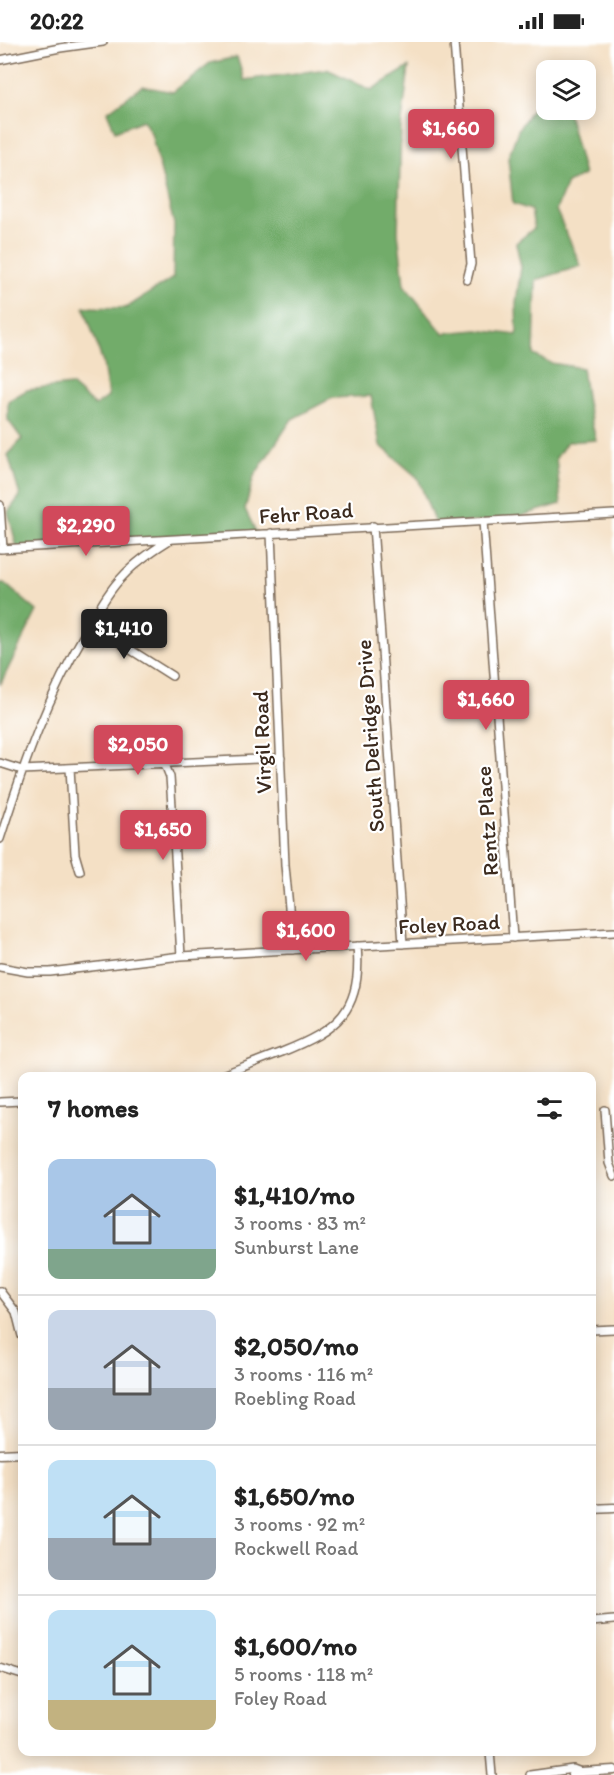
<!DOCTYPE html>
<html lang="en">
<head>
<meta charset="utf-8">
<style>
  :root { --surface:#fff; --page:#f2f2f2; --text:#222; --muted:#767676; --line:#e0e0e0; --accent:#d1495b }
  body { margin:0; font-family:Itim,sans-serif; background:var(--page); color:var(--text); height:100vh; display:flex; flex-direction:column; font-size:22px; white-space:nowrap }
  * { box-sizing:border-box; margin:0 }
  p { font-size:20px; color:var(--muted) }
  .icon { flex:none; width:33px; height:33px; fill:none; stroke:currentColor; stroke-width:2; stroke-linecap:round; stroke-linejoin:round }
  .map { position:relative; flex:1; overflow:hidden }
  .sheet { position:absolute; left:18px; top:1030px; width:578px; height:684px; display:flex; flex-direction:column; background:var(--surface); border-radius:12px; box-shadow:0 3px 15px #0003 }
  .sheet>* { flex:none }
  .controls { position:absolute; left:536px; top:18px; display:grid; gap:12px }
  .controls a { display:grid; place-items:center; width:60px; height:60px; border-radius:12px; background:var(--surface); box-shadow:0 3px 15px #0003; font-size:30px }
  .price { position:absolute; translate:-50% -51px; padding:0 14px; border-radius:6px; background:var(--accent); color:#fff; font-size:20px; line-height:39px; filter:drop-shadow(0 2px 3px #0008) }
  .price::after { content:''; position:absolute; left:50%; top:36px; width:18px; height:14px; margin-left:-9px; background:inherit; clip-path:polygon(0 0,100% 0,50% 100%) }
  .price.active { background:#222; color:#fff }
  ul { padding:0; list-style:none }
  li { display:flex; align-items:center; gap:18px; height:150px; padding:0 30px }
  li+li { border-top:2px solid var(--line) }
  li span { display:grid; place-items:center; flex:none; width:168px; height:120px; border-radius:12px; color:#555 }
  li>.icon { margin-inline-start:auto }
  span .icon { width:72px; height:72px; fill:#fffc; stroke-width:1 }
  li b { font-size:26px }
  h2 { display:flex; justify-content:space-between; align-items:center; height:72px; padding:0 30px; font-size:26px }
  .status { display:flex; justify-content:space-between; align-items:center; height:42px; padding:0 30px; background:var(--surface); direction:ltr }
  .status svg { height:16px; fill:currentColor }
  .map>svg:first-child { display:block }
  .forest { fill:#72ac6b; stroke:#566b44; stroke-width:1.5 }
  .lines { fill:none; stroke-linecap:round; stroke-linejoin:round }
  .minor-casing { stroke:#7c6a58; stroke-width:10 }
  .tertiary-casing { stroke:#7c6a58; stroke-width:11 }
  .minor { stroke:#fff; stroke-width:7 }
  .tertiary { stroke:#fff; stroke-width:8 }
  .labels { text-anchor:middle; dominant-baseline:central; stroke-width:4.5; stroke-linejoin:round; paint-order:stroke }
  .street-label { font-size:22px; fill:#3b2a1e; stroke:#fff }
</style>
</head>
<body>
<div class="status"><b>20:22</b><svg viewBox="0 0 49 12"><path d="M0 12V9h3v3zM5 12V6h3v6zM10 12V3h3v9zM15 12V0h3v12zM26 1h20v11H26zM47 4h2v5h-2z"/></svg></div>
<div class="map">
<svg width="614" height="1733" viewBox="0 0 614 1733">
  <rect width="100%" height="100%" fill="#fff"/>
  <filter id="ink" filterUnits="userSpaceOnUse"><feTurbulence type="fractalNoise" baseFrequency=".0167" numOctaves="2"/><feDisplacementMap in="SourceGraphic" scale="12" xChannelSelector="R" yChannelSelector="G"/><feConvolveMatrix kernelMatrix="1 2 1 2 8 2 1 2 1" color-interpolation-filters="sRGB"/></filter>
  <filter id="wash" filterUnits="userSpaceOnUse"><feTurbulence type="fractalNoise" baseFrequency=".008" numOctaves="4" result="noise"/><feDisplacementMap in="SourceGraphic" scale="24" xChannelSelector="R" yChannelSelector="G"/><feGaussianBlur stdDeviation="1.35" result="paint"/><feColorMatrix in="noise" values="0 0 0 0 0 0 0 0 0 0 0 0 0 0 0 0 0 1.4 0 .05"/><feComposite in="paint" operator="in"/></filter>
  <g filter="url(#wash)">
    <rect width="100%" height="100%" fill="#f4e0c5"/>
    <path class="forest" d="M237,15l7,23 83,-11 44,21 38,-23 -8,62 -3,103 6,53 39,48 34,-3 40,5 -1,-32 5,-36 -5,-24 18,-15 -3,-18 -18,-6 -5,-46 10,-28 24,-36 4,3v13h17l5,3 16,62 -17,8 -11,27 25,56 -45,14 -2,75 17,8 31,5 5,35 9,37 -29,2 -11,16 5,46 -54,16 -72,4 -17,-46 -38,-33 -9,-49 -39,2 -40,21 -38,57 -9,33 12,25 -240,14 -9,-36 12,-16 -12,-41 14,-16 -14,-19v-19l19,-11 44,-5 24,21 13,-9 -5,-34 -19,-56 42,1 47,-30 1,-54 -23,-91 -8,-13 -28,11 -8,-19 35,-26 31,6 37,-29z
      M0,541h4l33,28 -37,74z"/>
  </g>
  <g filter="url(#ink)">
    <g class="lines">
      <g class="minor-casing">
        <path id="minor" d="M454,0l17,222 -4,16
          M0,18l60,-12 43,-6
          M0,463l3,44
          M483,479l30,417
          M373,484l30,418
          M271,491l14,332 8,85
          M0,507l614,-35
          M90,582l82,52
          M164,720l6,15 2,29 9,150
          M0,721l22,7 259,-12
          M70,726l5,86 5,17
          M0,797c24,-76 47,-142 88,-211 11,-19 21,-38 36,-53 13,-14 28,-24 44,-34
          M0,925l28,5h22l131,-16 433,-24
          M217,1035c21,-8 43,-17 65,-25 55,-22 81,-41 75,-106
          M0,1060l22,-1
          M605,1068l4,53 5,13
          M0,1249l16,21 6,24
          M591,1288l23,-1
          M591,1580l23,-2
          M0,1626l22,7
          M490,1710l2,23
          M530,1733l43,-6 8,3"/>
      </g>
      <g class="tertiary-casing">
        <path id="tertiary" d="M0,1412l22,-1
          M591,1467l23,-1
          M572,1733l9,-3 33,-2"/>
      </g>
      <use href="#minor" class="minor"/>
      <use href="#tertiary" class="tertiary"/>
    </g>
  </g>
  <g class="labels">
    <g class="street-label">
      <text transform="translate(306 471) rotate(-4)">Fehr Road</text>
      <text transform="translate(370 694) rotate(-94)">South Delridge Drive</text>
      <text transform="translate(262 700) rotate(-92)">Virgil Road</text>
      <text transform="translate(487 779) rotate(-94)">Rentz Place</text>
      <text transform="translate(449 882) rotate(-3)">Foley Road</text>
    </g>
  </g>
</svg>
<div class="controls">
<a><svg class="icon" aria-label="layers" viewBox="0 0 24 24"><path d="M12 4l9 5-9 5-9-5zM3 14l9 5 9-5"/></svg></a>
</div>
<b class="price" style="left:451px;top:118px">$1,660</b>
<b class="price" style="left:86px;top:515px">$2,290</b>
<b class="price active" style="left:124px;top:618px">$1,410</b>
<b class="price" style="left:486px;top:689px">$1,660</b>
<b class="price" style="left:138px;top:734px">$2,050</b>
<b class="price" style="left:163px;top:819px">$1,650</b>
<b class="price" style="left:306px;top:920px">$1,600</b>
<section class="sheet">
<h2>7 homes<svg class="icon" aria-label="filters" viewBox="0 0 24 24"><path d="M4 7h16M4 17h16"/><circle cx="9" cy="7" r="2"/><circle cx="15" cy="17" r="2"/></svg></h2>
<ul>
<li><span style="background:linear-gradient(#a9c7e8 75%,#7fa58c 0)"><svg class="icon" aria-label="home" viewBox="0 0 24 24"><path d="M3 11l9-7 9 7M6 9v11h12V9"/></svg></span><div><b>$1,410/mo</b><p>3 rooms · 83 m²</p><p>Sunburst Lane</p></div></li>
<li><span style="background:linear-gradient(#c9d6e8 65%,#9aa5b1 0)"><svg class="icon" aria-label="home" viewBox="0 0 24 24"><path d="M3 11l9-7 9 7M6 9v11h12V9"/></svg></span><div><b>$2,050/mo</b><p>3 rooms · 116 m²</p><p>Roebling Road</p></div></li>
<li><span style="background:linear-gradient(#bfe0f5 65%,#9aa5b1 0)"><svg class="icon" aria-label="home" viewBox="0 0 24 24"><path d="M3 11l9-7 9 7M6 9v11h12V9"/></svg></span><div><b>$1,650/mo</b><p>3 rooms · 92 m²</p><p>Rockwell Road</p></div></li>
<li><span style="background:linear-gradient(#bfe0f5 75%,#c2b280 0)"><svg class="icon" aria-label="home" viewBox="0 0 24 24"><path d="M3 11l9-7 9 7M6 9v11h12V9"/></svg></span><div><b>$1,600/mo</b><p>5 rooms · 118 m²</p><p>Foley Road</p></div></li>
</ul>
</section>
</div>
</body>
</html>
